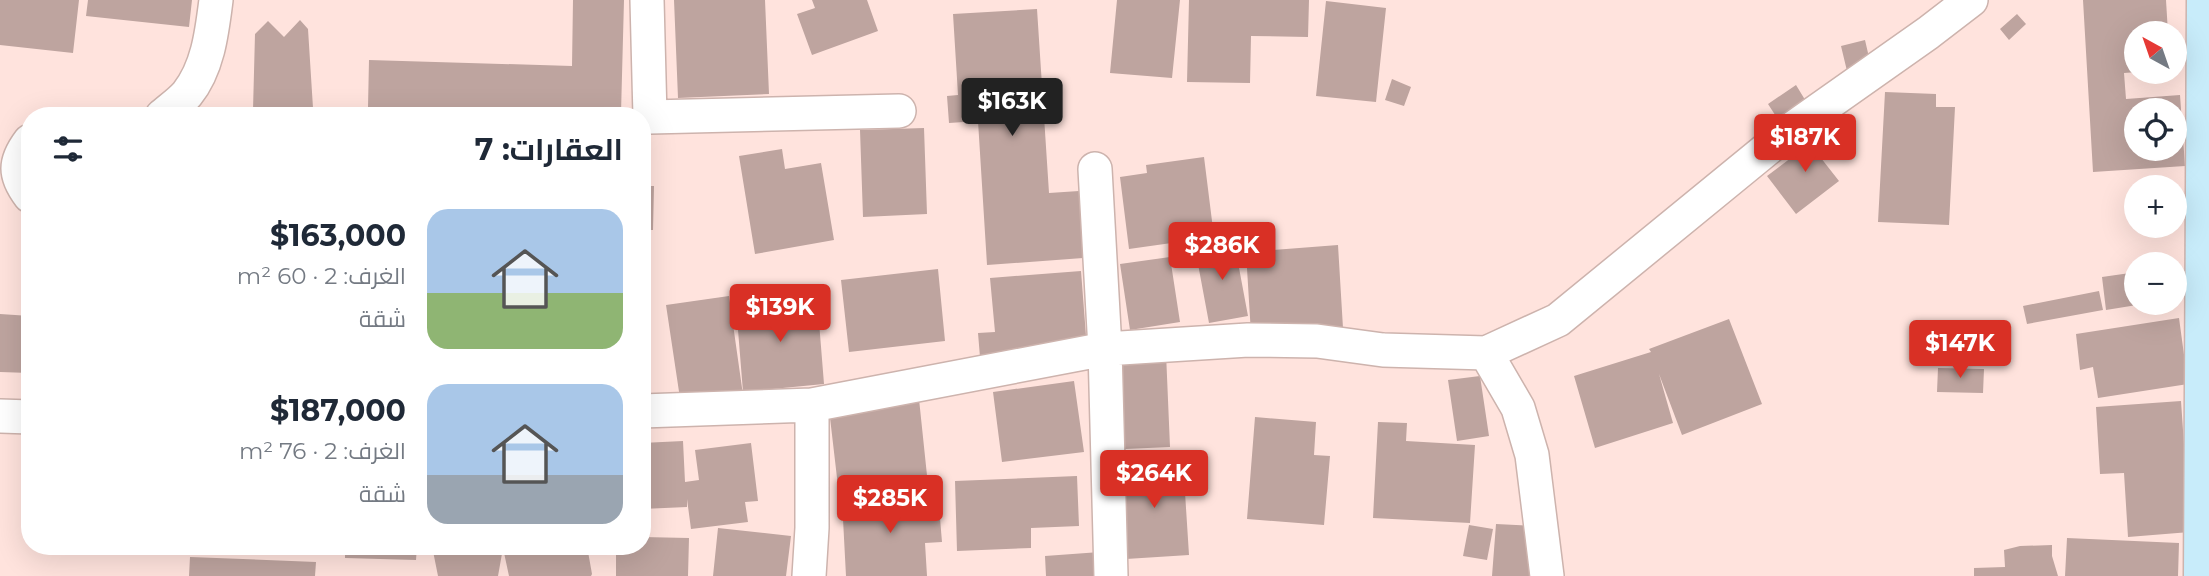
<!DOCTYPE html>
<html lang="ar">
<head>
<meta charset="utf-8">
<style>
  :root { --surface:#fff; --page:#f2f2f3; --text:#1f2937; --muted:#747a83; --accent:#d93025 }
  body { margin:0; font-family:Montserrat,Cairo,sans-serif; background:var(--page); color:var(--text); direction:rtl; height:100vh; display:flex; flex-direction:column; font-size:26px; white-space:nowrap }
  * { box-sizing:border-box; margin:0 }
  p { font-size:23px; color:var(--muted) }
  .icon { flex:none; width:38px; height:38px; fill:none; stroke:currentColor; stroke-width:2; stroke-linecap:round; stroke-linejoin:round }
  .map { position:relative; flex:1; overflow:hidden; direction:ltr }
  .sheet { position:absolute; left:21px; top:107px; width:630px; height:448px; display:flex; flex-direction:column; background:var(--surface); border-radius:28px; box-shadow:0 7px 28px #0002; direction:rtl }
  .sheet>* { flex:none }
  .needle { width:46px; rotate:320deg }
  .fabs { position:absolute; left:2124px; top:21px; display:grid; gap:14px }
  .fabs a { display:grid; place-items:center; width:63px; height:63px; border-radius:50%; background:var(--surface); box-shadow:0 7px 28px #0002; font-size:35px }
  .price { position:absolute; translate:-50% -60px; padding:0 16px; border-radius:7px; background:var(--accent); color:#fff; font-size:23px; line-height:46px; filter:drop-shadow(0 2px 4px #0008) }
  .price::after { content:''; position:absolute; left:50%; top:42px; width:21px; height:16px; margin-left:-10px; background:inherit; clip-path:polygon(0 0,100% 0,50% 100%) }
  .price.selected { background:#222; color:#fff }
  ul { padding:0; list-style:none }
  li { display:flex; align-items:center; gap:21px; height:175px; padding:0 28px }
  li span { display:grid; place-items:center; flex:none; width:196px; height:140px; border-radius:21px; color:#555 }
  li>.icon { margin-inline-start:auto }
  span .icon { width:84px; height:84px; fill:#fffc; stroke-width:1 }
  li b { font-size:30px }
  h2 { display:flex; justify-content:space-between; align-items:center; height:84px; padding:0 28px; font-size:30px }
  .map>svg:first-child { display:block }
  .building { fill:#bea49f; fill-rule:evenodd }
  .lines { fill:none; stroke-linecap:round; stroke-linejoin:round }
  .street-casing { stroke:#cdb3ad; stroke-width:36 }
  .secondary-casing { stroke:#cdb3ad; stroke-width:41 }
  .street { stroke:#fff; stroke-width:33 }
  .secondary { stroke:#c8ecfa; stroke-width:38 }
</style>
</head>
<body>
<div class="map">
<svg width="2209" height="576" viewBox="0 0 2209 576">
  <rect width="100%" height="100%" fill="#ffe3dd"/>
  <path class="building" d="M0,0h79l-6,53 -73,-8z
    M88,0h104l-3,27 -103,-11z
    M573,0h51l-3,113 -253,-6 1,-47 203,6z
    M674,0h91l4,94 -91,4z
    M812,0h55l11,31 -66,24 -15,-41 18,-6z
    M1117,0h63l-8,78 -62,-5z
    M1189,0h120l-1,37 -57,-1 -1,47 -63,-1z
    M2083,0h83l2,33h-31v39l-13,1 2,26 54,-4 5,71 -92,6zM2137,110h38v39h-38z
    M1326,1l60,7 -10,94 -60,-6z
    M1037,9l12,184 30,-2 4,67 -96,7 -9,-144 -29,2 -2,-27 11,-1 -5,-81z
    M2017,14l9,10 -17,16 -9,-11z
    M300,20l8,9 5,79 6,8h-60l-6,-6 2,-76 13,-13 16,16z
    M1865,40l6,26 -24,5 -6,-25z
    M1392,79l19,8 -7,19 -19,-6z
    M1796,85l11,18 -28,18 -11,-17z
    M1885,92l51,2v13h19l-6,118 -71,-3z
    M1833,126l7,9 -23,18 22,28 -43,33 -29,-38z
    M924,128l3,86 -64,3 -3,-87z
    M782,149l3,20 36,-6 13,77 -79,14 -16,-98z
    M1204,157l10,80 -85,12 -9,-72 27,-4 -1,-8z
    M642,186h12l-1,44h-11z
    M1234,241l14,75 -39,7 -14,-75z
    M1338,245l5,83 -92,6 -5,-82z
    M1170,257l10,65 -50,8 -10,-66z
    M2177,267l4,31 -6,1v-31z
    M938,269l7,72 -96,11 -8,-72z
    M1081,271l6,78 -107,8 -2,-24 17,-1 -5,-54z
    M2137,272v31l6,1 -37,6 -4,-33z
    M2099,291l4,19 -76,14 -4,-18z
    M729,296l14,99 -62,10 -15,-100z
    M817,297l7,87 -81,8 -7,-87z
    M0,314l30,2v57l-30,-1z
    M2179,318l9,66 -90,14 -5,-31 -13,3 -4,-36z
    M1729,319l33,85 -80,31 -23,-61 14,49 -78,25 -21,-72 77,-24 -2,-3z
    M642,351l7,35 -7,1z
    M1166,353l4,94 -45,2 -5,-94z
    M1938,368l46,1 -1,24 -46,-1z
    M1480,376l9,60 -32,5 -9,-61z
    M1074,381l10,71 -82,10 -9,-70z
    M919,399l9,86 -89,10 -10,-86z
    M2181,401l9,131 -62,5 -4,-64 -24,1 -4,-67z
    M1255,417l61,5 -2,33 16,1 -6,69 -77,-6z
    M1378,422l29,1 -1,18 69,4 -5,78 -97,-5z
    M683,441l2,41 14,-2 -4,-30 56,-7 7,58 -13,1 3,20 -57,7 -4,-30v8l-45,2v-66z
    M1183,461l6,94 -63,4 -6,-94z
    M1077,476l2,50 -48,2v20l-74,3 -2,-70z
    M938,494l4,48 -17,1 2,33h-81l-4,-76z
    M1496,524l41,2 -3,50h-42z
    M1469,525l24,4 -6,31 -24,-4z
    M718,528l73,8 -5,40h-73z
    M642,537l47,1 -1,38h-72v-30h26z
    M2067,538l112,5 -1,33h-113z
    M2052,545v11l6,20h-84v-8l31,-1 -1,-17 16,-4z
    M345,546h72l-1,14 -71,-2z
    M432,546h155l5,28 -1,2h-82l-6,-28 -5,28h-60z
    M1100,552l2,24h-56l-1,-20z
    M190,557l126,5 -1,14h-126z"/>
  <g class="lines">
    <g class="street-casing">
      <path id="street" d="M647,0l3,117 249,-6
        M162,116c8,-7 18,-14 25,-22 21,-26 25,-62 29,-94
        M30,141c-16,21 -16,34 0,55
        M1095,169l10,180 6,227
        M1486,353l32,55 14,47 15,121
        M642,411l170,-6 293,-56 143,-9 69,1 66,9 103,3 72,-33 231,-189 139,-98 43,-33
        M0,416l30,1
        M809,576l3,-48v-123"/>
    </g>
    <g class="secondary-casing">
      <path id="secondary" d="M2203,576l3,-576"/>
    </g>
    <use href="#street" class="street"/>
    <use href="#secondary" class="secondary"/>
  </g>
</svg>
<div class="fabs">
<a><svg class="needle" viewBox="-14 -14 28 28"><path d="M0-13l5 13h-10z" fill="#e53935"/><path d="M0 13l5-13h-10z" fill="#747a83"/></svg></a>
<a><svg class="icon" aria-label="locate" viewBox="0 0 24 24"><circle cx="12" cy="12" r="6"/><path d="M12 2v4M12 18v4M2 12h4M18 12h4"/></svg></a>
<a>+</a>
<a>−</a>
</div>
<b class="price selected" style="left:1012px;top:138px">$163K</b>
<b class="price" style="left:1805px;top:174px">$187K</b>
<b class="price" style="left:1222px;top:282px">$286K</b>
<b class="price" style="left:780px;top:344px">$139K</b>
<b class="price" style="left:1960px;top:380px">$147K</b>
<b class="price" style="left:1154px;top:510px">$264K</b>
<b class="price" style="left:890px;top:535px">$285K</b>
<section class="sheet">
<h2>العقارات: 7<svg class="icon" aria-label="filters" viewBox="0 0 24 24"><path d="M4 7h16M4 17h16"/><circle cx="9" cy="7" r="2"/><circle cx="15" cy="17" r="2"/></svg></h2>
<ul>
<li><span style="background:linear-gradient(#a9c7e8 60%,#8fb573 0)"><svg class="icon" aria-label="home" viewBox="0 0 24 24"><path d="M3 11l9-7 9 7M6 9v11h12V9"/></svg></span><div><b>$163,000</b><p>الغرف: 2 · 60 m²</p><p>شقة</p></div></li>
<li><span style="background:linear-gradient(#a9c7e8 65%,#9aa5b1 0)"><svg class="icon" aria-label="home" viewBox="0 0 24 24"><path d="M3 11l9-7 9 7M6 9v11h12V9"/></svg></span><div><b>$187,000</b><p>الغرف: 2 · 76 m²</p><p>شقة</p></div></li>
</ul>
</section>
</div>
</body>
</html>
